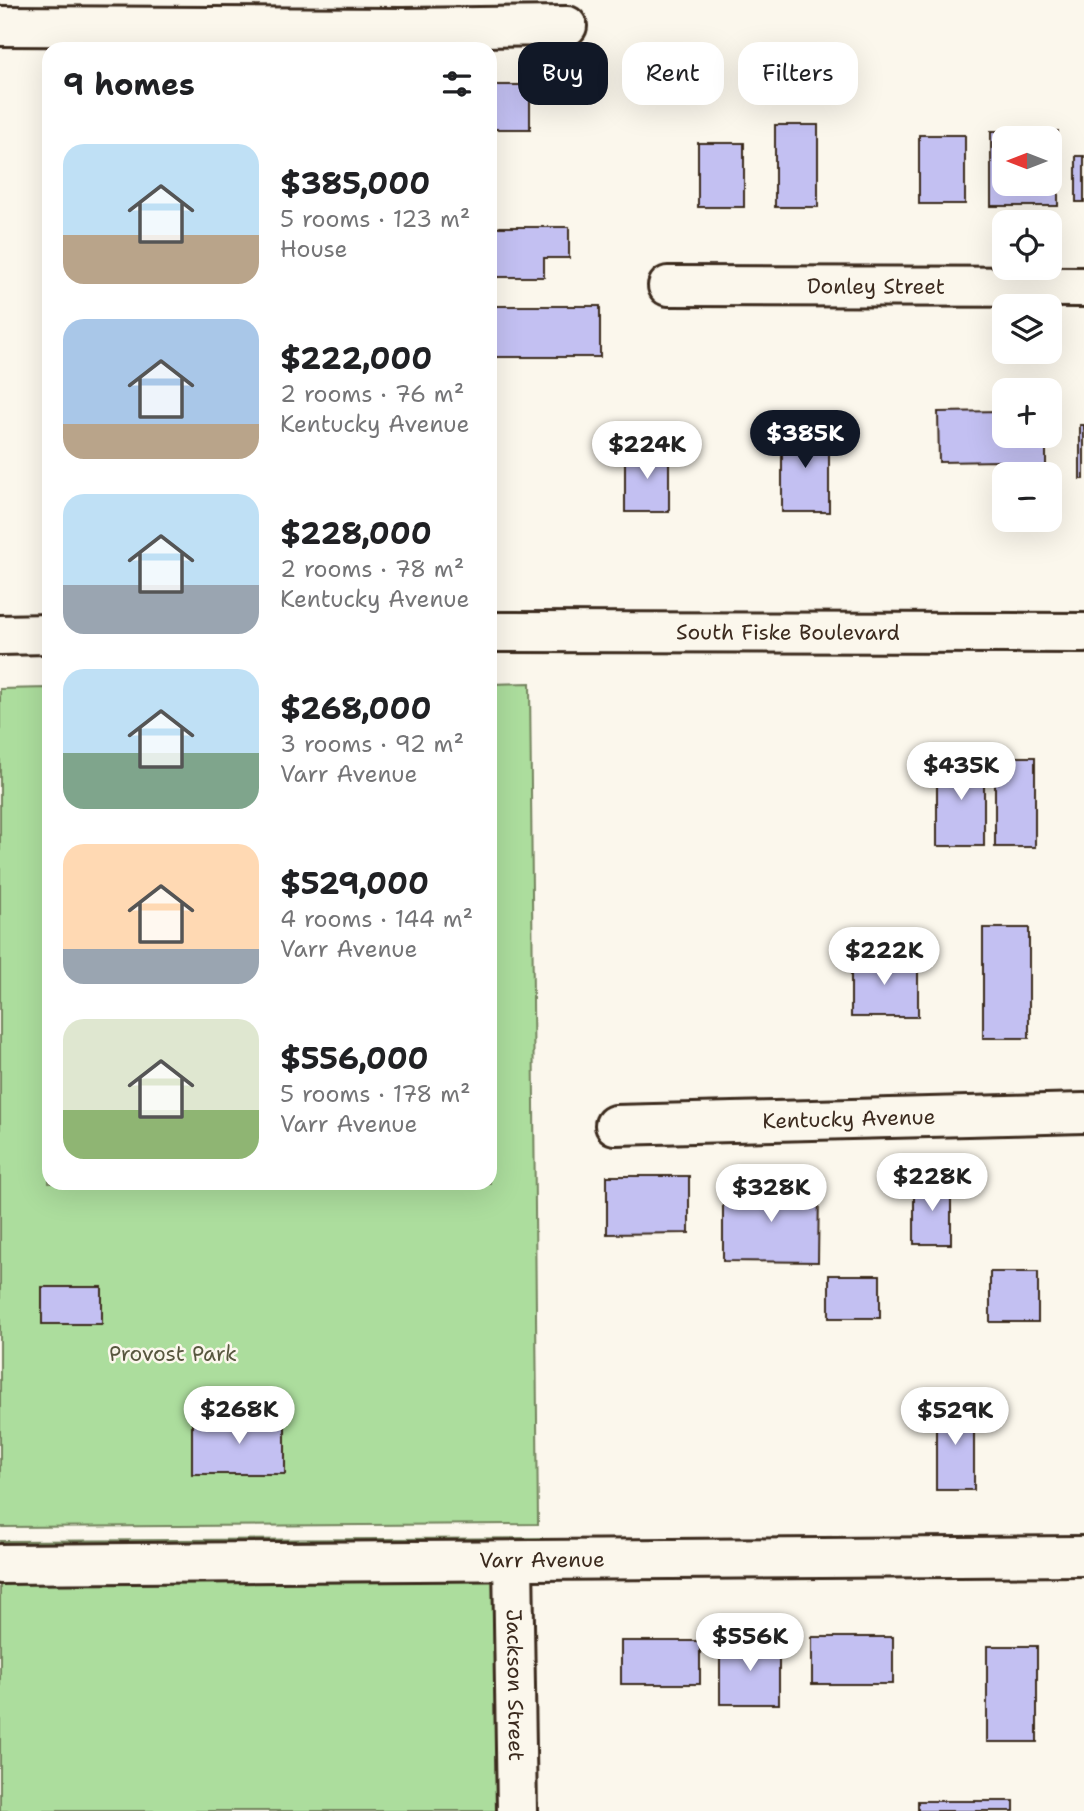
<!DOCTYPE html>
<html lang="en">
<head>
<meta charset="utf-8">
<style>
  :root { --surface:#fff; --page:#f6f6f6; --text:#202124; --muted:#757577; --accent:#111827 }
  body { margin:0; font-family:"Shantell Sans",sans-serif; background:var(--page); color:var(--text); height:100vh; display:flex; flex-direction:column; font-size:26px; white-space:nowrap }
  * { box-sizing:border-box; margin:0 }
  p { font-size:23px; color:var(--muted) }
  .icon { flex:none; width:38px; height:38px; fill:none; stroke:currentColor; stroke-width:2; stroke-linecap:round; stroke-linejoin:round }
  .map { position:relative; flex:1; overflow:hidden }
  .sheet { position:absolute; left:42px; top:42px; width:455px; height:1148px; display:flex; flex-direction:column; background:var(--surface); border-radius:21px; box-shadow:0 7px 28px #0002 }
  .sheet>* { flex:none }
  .hud { position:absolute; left:518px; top:42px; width:460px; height:63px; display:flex; gap:14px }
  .needle { width:46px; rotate:270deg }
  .buttons { position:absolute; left:992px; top:126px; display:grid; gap:14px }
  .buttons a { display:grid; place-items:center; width:70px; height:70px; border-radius:14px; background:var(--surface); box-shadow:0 7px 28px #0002; font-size:35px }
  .price { position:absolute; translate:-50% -60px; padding:0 16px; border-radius:24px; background:#fff; color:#222; font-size:23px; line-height:46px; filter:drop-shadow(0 2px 4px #0008) }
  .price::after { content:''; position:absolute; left:50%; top:42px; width:21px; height:16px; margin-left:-10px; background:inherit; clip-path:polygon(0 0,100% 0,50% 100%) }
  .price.active { background:var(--accent); color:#fff }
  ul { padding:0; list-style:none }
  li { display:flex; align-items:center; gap:21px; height:175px; padding:0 21px }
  li span { display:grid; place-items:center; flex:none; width:196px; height:140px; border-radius:21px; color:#555 }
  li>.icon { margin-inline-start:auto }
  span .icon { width:84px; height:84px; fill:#fffc; stroke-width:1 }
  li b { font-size:30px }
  h2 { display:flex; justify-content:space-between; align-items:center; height:84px; padding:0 21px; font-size:30px }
  .tag { padding:0 24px; border-radius:21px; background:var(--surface); box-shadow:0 7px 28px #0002; font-size:24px; line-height:63px }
  .tag.active { background:var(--accent); color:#fff }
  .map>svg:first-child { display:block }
  .green { fill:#acdd9d; stroke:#74845e; stroke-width:2 }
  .building { fill:#c3c0f2; stroke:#3b2a1e; stroke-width:2; fill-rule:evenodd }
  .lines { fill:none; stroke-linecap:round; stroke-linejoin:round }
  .minor-casing { stroke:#3b2a1e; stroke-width:44 }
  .secondary-casing { stroke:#3b2a1e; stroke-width:44 }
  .minor { stroke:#fbf7ec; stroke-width:38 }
  .secondary { stroke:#fbf7ec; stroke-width:38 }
  .labels { text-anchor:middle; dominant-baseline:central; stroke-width:5; stroke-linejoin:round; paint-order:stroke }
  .street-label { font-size:21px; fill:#3b2a1e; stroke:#fbf7ec }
  .park-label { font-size:21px; fill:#57573e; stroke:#fbf7ec }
</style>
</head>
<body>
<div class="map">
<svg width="1084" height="1811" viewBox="0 0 1084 1811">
  <rect width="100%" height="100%" fill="#fbf7ec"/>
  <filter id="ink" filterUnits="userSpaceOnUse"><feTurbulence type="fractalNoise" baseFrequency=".0143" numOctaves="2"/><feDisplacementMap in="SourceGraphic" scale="14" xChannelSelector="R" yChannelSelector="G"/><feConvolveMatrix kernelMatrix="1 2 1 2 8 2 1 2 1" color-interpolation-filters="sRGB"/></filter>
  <g filter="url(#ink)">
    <path class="green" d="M530,683l8,841 -538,3v-838l49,-1v495h441v-499z
      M543,1538v6l-543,3v-6z
      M494,1578l4,233h-498v-230z"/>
    <path class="building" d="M490,85h40v44h-40z
      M775,125h43v82h-43z
      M991,131h67v75h-67zM1004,138h46v46h-46z
      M919,135h46v69h-46z
      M698,143h46v64h-46z
      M1076,156h8v46h-8z
      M490,227h79v31h-25v19h-54z
      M492,306h108v51h-108z
      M1004,411v25h42v38h-42v24h-3v-37l-62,1 -1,-50z
      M1080,425h4v54h-4z
      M782,429h47v83h-47z
      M625,449h44v63h-44z
      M937,757h47v89h-47z
      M995,757h40v90h-40z
      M983,928h46v110h-46z
      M851,958h67v59h-67z
      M607,1176h82v57l-82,1z
      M914,1182h37v62h-37z
      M723,1186l96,1 -1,75 -95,-1z
      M990,1272h48v50h-48z
      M829,1275h51v43h-51z
      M42,1287h60v37h-60z
      M936,1404h38v86h-38z
      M192,1418h93v56h-93z
      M812,1637h81v47h-81z
      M621,1641h79v43h-79z
      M720,1642h59v62h-59z
      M987,1646h50v96h-50z
      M918,1801h96v10h-96z"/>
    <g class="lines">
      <g class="minor-casing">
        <g id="minor">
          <path d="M0,26l402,2 165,-2"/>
          <path id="s1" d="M668,286l416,1"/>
          <path id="s2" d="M615,1125l469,-12"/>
          <path id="s3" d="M513,1561l4,250"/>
          <path id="s4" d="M0,1564l1084,-8"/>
        </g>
      </g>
      <g class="secondary-casing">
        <g id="secondary">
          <path id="s5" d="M490,632l594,1"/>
          <path d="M0,635l49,-1"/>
        </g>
      </g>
      <use href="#minor" class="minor"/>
      <use href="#secondary" class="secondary"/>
    </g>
  </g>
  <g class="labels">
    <g class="street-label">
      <text stroke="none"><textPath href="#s1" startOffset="208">Donley Street</textPath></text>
      <text stroke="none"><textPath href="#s5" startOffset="298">South Fiske Boulevard</textPath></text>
      <text stroke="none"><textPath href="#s2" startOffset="234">Kentucky Avenue</textPath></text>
      <text stroke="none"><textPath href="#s4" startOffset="542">Varr Avenue</textPath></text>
      <text stroke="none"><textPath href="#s3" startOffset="124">Jackson Street</textPath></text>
    </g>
    <g class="park-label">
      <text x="173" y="1354">Provost Park</text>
    </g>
  </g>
</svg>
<div class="buttons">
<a><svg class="needle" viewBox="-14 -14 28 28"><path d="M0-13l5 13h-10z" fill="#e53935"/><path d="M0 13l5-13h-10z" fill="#757577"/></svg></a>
<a><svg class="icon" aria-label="locate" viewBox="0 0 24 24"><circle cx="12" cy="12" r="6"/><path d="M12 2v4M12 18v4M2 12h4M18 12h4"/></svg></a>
<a><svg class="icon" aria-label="layers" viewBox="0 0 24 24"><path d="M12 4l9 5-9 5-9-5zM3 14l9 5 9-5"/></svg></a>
<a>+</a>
<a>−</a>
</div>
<b class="price active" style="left:805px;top:470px">$385K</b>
<b class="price" style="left:647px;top:481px">$224K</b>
<b class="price" style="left:961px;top:802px">$435K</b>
<b class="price" style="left:884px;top:987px">$222K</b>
<b class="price" style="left:932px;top:1213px">$228K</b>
<b class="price" style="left:771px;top:1224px">$328K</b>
<b class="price" style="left:239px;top:1446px">$268K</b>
<b class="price" style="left:955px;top:1447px">$529K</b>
<b class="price" style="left:750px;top:1673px">$556K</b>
<div class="hud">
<a class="tag active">Buy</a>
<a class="tag">Rent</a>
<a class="tag">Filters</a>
</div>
<section class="sheet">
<h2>9 homes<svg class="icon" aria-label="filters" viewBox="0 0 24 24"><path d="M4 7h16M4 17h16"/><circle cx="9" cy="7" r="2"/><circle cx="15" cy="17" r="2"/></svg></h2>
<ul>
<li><span style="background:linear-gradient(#bfe0f5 65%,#b9a48a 0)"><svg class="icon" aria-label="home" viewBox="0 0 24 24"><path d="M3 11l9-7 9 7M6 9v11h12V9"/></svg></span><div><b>$385,000</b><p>5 rooms · 123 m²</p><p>House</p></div></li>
<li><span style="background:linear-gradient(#a9c7e8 75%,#b9a48a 0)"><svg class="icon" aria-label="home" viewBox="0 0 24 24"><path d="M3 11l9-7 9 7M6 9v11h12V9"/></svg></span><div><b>$222,000</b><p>2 rooms · 76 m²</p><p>Kentucky Avenue</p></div></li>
<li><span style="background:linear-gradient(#bfe0f5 65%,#9aa5b1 0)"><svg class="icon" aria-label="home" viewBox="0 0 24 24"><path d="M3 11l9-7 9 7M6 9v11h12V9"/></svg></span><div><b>$228,000</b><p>2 rooms · 78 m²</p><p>Kentucky Avenue</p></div></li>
<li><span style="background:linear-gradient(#bfe0f5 60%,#7fa58c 0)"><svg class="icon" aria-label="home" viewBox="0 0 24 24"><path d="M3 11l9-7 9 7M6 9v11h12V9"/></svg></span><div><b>$268,000</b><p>3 rooms · 92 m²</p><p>Varr Avenue</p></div></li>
<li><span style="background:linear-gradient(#ffd9b3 75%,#9aa5b1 0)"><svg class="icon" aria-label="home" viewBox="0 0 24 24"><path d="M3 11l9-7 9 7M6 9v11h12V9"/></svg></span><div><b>$529,000</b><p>4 rooms · 144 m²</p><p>Varr Avenue</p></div></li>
<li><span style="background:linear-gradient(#dfe7d0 65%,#8fb573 0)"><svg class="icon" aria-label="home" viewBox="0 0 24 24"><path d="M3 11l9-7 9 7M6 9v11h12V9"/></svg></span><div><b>$556,000</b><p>5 rooms · 178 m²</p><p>Varr Avenue</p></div></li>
</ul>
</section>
</div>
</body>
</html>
